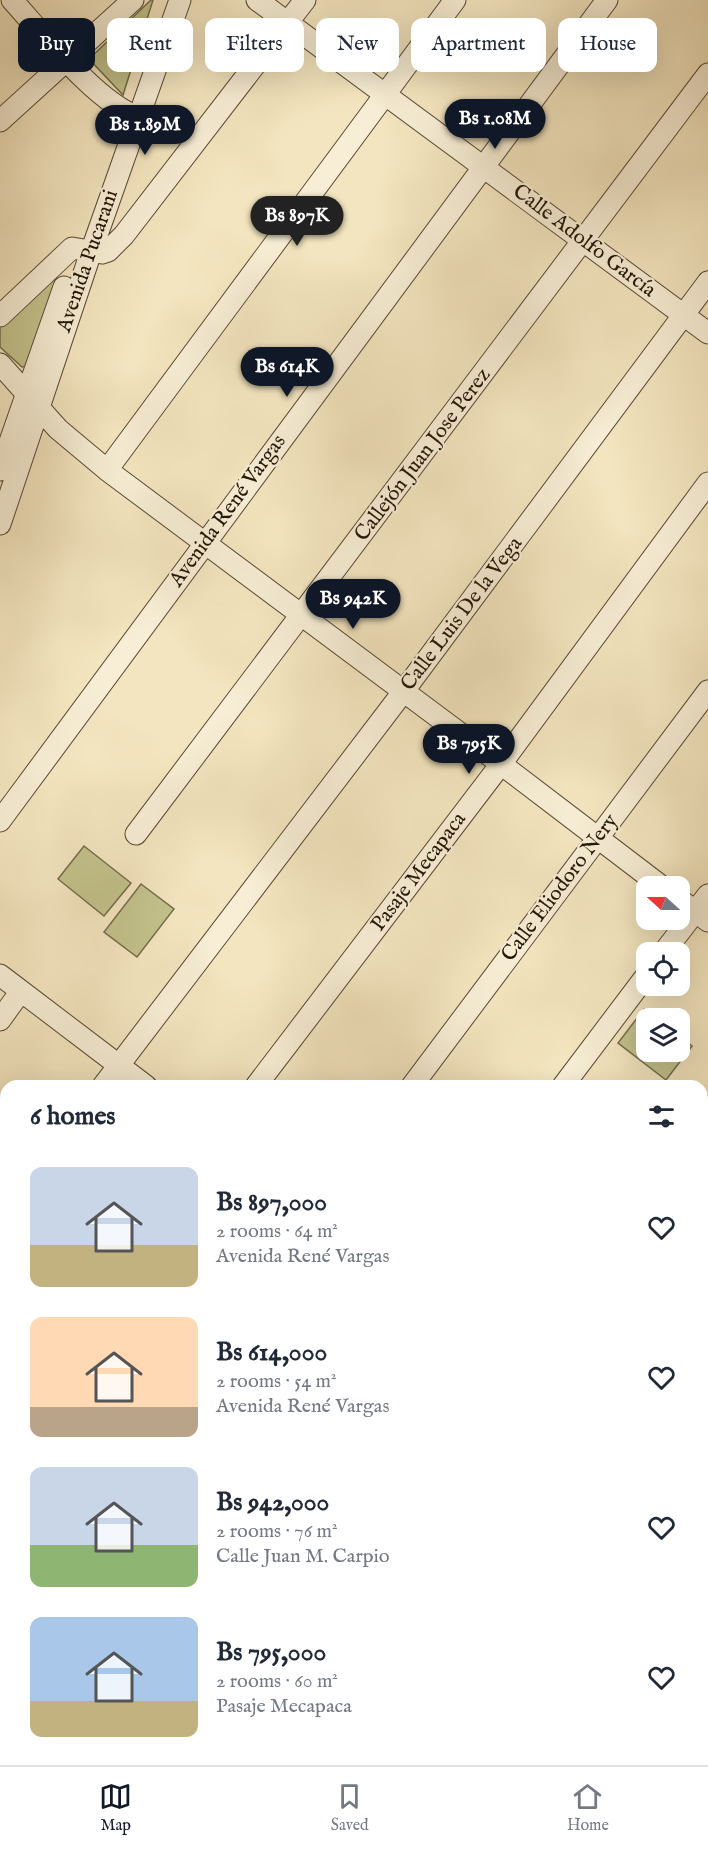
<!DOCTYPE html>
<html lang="en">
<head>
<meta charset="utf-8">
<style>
  :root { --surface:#fff; --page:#f2f2f3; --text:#1f2937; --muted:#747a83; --line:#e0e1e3; --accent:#111827 }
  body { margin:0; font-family:"IM FELL English",serif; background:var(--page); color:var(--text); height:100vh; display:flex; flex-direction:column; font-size:22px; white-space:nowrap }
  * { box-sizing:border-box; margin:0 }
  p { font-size:20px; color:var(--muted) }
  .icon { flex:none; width:33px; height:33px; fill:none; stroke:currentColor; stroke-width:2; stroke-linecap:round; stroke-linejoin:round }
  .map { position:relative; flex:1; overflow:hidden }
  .sheet { position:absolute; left:0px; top:1080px; width:708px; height:686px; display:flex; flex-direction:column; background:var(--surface); border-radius:18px 18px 0 0; box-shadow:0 6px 24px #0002 }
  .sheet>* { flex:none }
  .top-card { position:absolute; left:18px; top:18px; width:672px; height:54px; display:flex; gap:12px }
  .needle { width:39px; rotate:291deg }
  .tools { position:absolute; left:636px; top:876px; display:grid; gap:12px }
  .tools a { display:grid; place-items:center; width:54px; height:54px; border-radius:12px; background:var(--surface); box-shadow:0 6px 24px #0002; font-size:30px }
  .price { position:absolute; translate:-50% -51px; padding:0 14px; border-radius:21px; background:var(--accent); color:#fff; font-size:20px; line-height:39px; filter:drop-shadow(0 2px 3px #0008) }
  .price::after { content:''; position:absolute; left:50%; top:36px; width:18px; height:14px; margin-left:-9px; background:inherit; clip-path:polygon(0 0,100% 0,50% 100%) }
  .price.current { background:#222; color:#fff }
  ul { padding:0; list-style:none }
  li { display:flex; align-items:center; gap:18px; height:150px; padding:0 30px }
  li span { display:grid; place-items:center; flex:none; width:168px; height:120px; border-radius:12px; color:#555 }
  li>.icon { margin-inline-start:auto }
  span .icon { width:72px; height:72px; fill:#fffc; stroke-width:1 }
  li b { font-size:26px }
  h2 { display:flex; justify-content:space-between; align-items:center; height:72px; padding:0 30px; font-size:26px }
  .tag { padding:0 21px; border-radius:12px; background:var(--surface); box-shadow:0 6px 24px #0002; font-size:21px; line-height:54px }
  .tag.current { background:var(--accent); color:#fff }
  .dock { display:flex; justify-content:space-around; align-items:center; height:84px; border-top:2px solid var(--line); background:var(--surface); font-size:16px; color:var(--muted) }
  .dock a { display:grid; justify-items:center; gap:3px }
  .dock .current { color:var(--accent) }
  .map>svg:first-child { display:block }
  .green { fill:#c3c28c; stroke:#736c4a; stroke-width:1.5 }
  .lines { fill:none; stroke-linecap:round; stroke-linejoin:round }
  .minor-casing { stroke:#574935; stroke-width:23 }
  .major-casing { stroke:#231507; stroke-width:29 }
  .minor { stroke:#f7eed5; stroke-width:21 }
  .major { stroke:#eac280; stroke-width:27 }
  .labels { text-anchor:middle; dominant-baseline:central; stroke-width:4.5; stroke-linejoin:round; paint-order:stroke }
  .street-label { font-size:21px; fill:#231507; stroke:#f7eed5 }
</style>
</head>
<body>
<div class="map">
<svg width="708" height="1765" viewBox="0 0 708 1765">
  <rect width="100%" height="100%" fill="#f3e5bf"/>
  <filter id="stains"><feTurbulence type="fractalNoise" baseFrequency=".00333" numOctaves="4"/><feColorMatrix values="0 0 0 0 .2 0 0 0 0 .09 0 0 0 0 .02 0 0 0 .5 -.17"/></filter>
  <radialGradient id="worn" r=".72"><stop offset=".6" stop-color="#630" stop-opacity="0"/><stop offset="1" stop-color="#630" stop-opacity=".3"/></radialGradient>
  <path class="green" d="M151,0h2l-30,95 -34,-36z
    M53,278l5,1 -30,87 -6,1 -22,-20v-20z
    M84,846l47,37 -27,33 -46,-37z
    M141,884l33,25 -37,48 -33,-25z
    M644,1009l13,9h-11v34h34v-16l12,10 -26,34 -48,-37z
    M277,1760h79v5h-75z"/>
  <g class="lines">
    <g class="minor-casing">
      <path id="minor" d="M12,0c31,34 84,102 126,117
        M257,0l451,333
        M0,121l133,-121
        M0,316l72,-68 30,5 6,-2 16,-16 181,-235
        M0,364l58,65 49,41 394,294 160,122
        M0,470l64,-183
        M107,470l348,-470
        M0,524l91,-272 89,-252
        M0,821l607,-821
        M136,834l572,-760
        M680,900l28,21
        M664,952l44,-57
        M0,975l146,111
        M0,1020l21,-29
        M103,1086l300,-394 305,-410
        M256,1086l245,-322 207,-281
        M412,1086l296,-395
        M563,1086l83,-110
        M0,1226l6,-8
        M702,1384l6,-8
        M0,1431l6,-8
        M702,1505l6,4
        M702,1585l6,-8
        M364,1765v-5
        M410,1765l4,-5
        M566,1765l4,-5"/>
    </g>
    <g class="major-casing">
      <path id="major" d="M702,1117l6,-8
        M702,1177l6,-8
        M0,1563l6,5
        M0,1590l6,5
        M228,1760l7,5
        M261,1760l7,5"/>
    </g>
    <use href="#minor" class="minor"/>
    <use href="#major" class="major"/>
  </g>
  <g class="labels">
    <g class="street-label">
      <text transform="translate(584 241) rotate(37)">Calle Adolfo García</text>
      <text transform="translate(88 261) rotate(-71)">Avenida Pucarani</text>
      <text transform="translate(423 455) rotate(-53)">Callejón Juan Jose Perez</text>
      <text transform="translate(228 511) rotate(-54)">Avenida René Vargas</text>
      <text transform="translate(462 614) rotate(-53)">Calle Luis De la Vega</text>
      <text transform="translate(419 872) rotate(-53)">Pasaje Mecapaca</text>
      <text transform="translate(560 888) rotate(-53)">Calle Eliodoro Nery</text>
    </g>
  </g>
  <rect width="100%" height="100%" filter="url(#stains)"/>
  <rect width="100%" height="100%" fill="url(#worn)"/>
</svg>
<div class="tools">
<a><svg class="needle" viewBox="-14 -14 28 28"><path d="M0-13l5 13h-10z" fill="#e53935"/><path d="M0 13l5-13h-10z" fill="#747a83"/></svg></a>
<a><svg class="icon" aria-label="locate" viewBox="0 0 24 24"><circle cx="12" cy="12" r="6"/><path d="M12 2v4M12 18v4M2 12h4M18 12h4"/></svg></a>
<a><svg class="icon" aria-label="layers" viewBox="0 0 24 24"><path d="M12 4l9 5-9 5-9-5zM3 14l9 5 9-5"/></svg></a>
</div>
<b class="price" style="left:495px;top:150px">Bs 1.08M</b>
<b class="price" style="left:145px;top:156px">Bs 1.89M</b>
<b class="price current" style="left:297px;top:247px">Bs 897K</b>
<b class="price" style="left:287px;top:398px">Bs 614K</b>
<b class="price" style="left:353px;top:630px">Bs 942K</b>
<b class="price" style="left:469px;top:775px">Bs 795K</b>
<div class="top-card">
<a class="tag current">Buy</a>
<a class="tag">Rent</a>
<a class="tag">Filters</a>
<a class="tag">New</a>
<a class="tag">Apartment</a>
<a class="tag">House</a>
</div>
<section class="sheet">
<h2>6 homes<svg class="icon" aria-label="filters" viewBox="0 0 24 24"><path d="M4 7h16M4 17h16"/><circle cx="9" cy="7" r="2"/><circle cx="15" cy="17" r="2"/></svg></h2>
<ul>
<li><span style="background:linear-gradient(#c9d6e8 65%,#c2b280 0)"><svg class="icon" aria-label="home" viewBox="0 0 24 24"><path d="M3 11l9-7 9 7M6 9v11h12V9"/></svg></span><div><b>Bs 897,000</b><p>2 rooms · 64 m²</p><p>Avenida René Vargas</p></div><svg class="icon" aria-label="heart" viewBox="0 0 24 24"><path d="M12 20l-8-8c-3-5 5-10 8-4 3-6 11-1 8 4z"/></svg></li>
<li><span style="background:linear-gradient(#ffd9b3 75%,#b9a48a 0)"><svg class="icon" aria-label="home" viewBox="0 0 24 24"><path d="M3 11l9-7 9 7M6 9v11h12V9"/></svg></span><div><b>Bs 614,000</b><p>2 rooms · 54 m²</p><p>Avenida René Vargas</p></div><svg class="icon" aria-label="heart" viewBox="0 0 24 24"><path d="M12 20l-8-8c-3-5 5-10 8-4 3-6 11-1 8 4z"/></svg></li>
<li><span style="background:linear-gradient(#c9d6e8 65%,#8fb573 0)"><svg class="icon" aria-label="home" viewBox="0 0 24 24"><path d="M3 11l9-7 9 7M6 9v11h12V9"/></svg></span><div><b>Bs 942,000</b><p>2 rooms · 76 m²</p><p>Calle Juan M. Carpio</p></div><svg class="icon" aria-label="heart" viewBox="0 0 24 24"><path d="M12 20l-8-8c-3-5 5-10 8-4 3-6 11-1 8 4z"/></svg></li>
<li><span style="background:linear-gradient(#a9c7e8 70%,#c2b280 0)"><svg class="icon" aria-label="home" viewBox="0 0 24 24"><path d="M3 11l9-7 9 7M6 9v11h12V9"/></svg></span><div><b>Bs 795,000</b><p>2 rooms · 60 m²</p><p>Pasaje Mecapaca</p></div><svg class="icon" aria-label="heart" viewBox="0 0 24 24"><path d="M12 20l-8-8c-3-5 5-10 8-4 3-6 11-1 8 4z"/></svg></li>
</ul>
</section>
</div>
<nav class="dock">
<a class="current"><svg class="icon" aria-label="map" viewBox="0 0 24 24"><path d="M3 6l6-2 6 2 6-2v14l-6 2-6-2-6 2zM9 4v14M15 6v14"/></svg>Map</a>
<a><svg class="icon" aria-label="saved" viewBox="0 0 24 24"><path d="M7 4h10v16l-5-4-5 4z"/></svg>Saved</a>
<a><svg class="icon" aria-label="home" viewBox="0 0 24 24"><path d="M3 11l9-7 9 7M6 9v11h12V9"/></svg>Home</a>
</nav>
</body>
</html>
